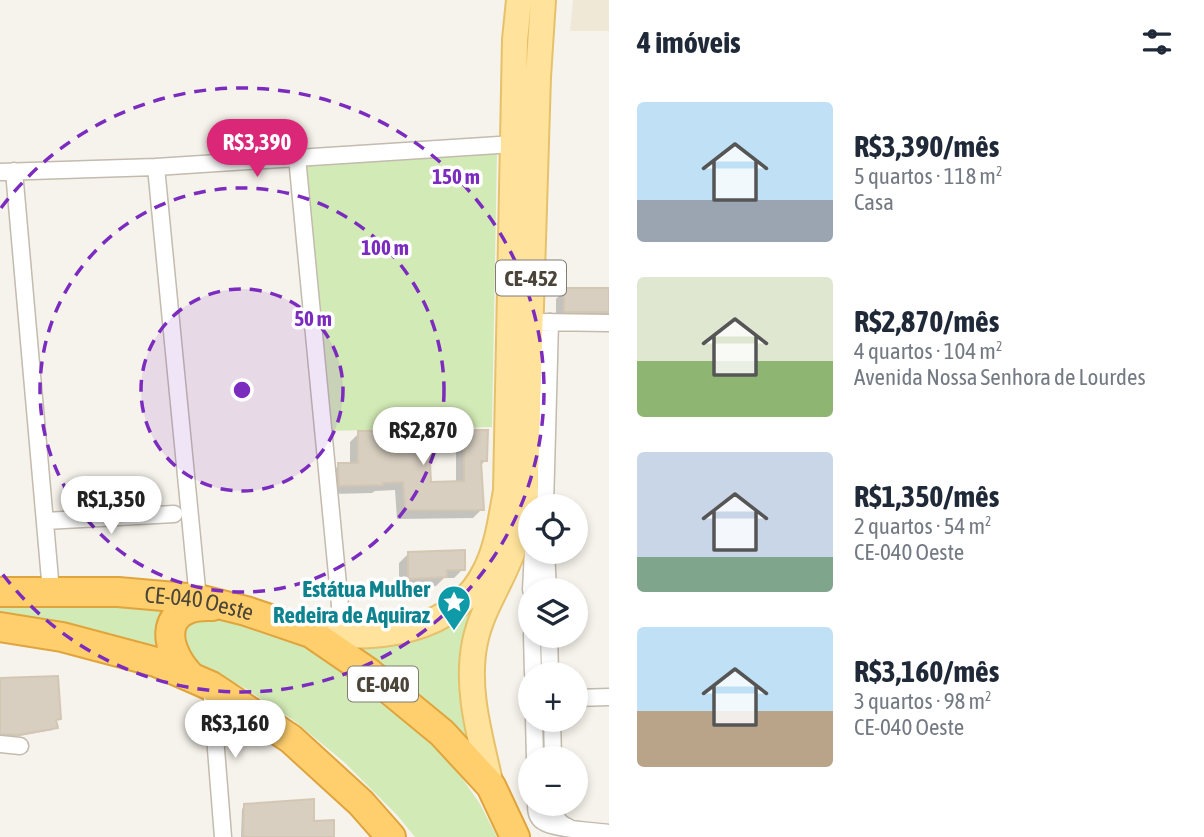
<!DOCTYPE html>
<html lang="pt">
<head>
<meta charset="utf-8">
<style>
  :root { --surface:#fff; --page:#f2f2f3; --text:#1f2937; --muted:#747a83; --accent:#db2777 }
  body { margin:0; font-family:"Asap Condensed",sans-serif; background:var(--page); color:var(--text); height:100vh; display:flex; flex-direction:column; font-size:26px; white-space:nowrap }
  * { box-sizing:border-box; margin:0 }
  p { font-size:23px; color:var(--muted) }
  .icon { flex:none; width:38px; height:38px; fill:none; stroke:currentColor; stroke-width:2; stroke-linecap:round; stroke-linejoin:round }
  .map { position:relative; flex:1; overflow:hidden }
  .details { display:flex; flex-direction:column; background:var(--surface); width:595px }
  .details>* { flex:none }
  .fabs { position:absolute; left:518px; top:494px; display:grid; gap:14px }
  .fabs a { display:grid; place-items:center; width:70px; height:70px; border-radius:50%; background:var(--surface); box-shadow:0 4px 10px #0003; font-size:35px }
  .price { position:absolute; translate:-50% -60px; padding:0 16px; border-radius:24px; background:#fff; color:#222; font-size:23px; line-height:46px; filter:drop-shadow(0 2px 4px #0008) }
  .price::after { content:''; position:absolute; left:50%; top:42px; width:21px; height:16px; margin-left:-10px; background:inherit; clip-path:polygon(0 0,100% 0,50% 100%) }
  .price.selected { background:var(--accent); color:#fff }
  ul { padding:0; list-style:none }
  li { display:flex; align-items:center; gap:21px; height:175px; padding:0 28px }
  li span { display:grid; place-items:center; flex:none; width:196px; height:140px; border-radius:7px; color:#555 }
  li>.icon { margin-inline-start:auto }
  span .icon { width:84px; height:84px; fill:#fffc; stroke-width:1 }
  li b { font-size:30px }
  h2 { display:flex; justify-content:space-between; align-items:center; height:84px; padding:0 28px; font-size:30px }
  main { display:flex; flex:1; min-height:0 }
  .map>svg:first-child { display:block }
  .education { fill:#efe8d6 }
  .green { fill:#d2eab5 }
  .shadow { fill:#0003; fill-rule:evenodd }
  .building { fill:#d8cfc1; stroke:#d3c7b4; stroke-width:2; fill-rule:evenodd }
  .lines { fill:none; stroke-linecap:round; stroke-linejoin:round }
  .street-casing { stroke:#c2bbae; stroke-width:19 }
  .primary-casing { stroke:#e6c16a; stroke-width:28 }
  .highway-casing { stroke:#e0a43c; stroke-width:32 }
  .street { stroke:#fff; stroke-width:16 }
  .primary { stroke:#ffe39c; stroke-width:24 }
  .highway { stroke:#ffcf6e; stroke-width:28 }
  .ring { fill:none; stroke:#7b2cbf; stroke-width:3.5; stroke-dasharray:12 9 }
  .labels { text-anchor:middle; dominant-baseline:central; stroke-width:7; stroke-linejoin:round; paint-order:stroke }
  .shield { fill:#fff; stroke:#817c74; stroke-width:2 }
  .shield-label { font-size:21px; font-weight:bold; fill:#4b4439 }
  .culture-label { font-size:23px; font-weight:bold; fill:#0d838f; stroke:#fff; text-anchor:end }
  .street-label { font-size:23px; fill:#4b4439; stroke:#fff }
  .centre { fill:#7b2cbf; stroke:#fff; stroke-width:3.5 }
  .ring-label { font-size:21px; text-anchor:middle; font-weight:bold; fill:#7b2cbf; stroke:#fff; stroke-width:7; stroke-linejoin:round; paint-order:stroke }
</style>
</head>
<body>
<main>
<div class="map">
<svg width="609" height="837" viewBox="0 0 609 837">
  <rect width="100%" height="100%" fill="#f6f3ec"/>
  <path class="education" d="M573,0h36v31h-39z"/>
  <path class="green" d="M497,152l-5,275 -165,4 -25,-271z
    M0,598l180,4 -17,49 -163,-36z
    M479,600l-17,102 7,47 -42,-47 -22,-21 -56,-36z
    M197,611l110,32 107,77 39,45 27,39 17,33h-82l-18,-22 -53,-53 -52,-43 -47,-31 -52,-26 -19,-28z"/>
  <path class="shadow" d="M565,290h44v32l-53,-1v-22z
    M486,432l-1,29 -5,5 2,43 -9,9 -76,1 -2,-29 -20,1 -3,2 -41,1 -1,-20 9,-9h11v-23l9,-9zM456,452v31l-27,1 -1,-31z
    M408,554l55,15 -9,9h-10l-8,8 -37,2v-25z
    M0,680l59,38 -5,3 2,6 -3,3 -39,7 -14,-1z
    M245,806l67,17 20,14h-91l1,-28z"/>
  <path class="building" d="M564,288h45v24h-45z
    M488,430l-1,31h-6l3,49h-79l-2,-28 -20,1v2l-44,1 -1,-23h20v-32zM464,444v37l-33,1 -2,-37z
    M465,550v20h-18v7l-39,2v-27z
    M58,676l3,43 -5,1 2,8 -40,7 -18,-1v-56z
    M314,799v22l20,-1v17h-91l1,-33z"/>
  <g class="lines">
    <g class="street-casing">
      <path id="street" d="M297,157l46,480
        M156,167l42,432
        M14,171l37,420
        M0,172l156,-5 357,-23
        M540,322l69,1
        M545,506l5,-184
        M45,521l129,-7
        M546,551l2,39
        M531,590l2,-39
        M532,635l1,39
        M549,635l1,39
        M211,686l12,151
        M576,698l33,-1
        M534,719l1,39
        M552,719l1,39
        M0,744l20,2
        M536,803c0,6 0,12 5,17 8,9 54,11 68,13
        M554,803c1,12 2,19 14,24"/>
    </g>
    <g class="primary-casing">
      <path id="primary" d="M311,633c62,8 144,2 175,-64 12,-24 15,-52 20,-78l9,-451 4,-40
        M491,786c-10,-47 -26,-96 -16,-144 6,-30 24,-56 35,-84 8,-18 11,-38 15,-57l13,-424 5,-77"/>
    </g>
    <g class="highway-casing">
      <g id="highway">
        <path id="s1" d="M0,592h118l80,7 48,12 65,22 57,39 74,61 49,53 24,51"/>
        <path d="M0,627l62,10 94,25 55,24 80,53 70,64 30,34"/>
        <path d="M189,675c-28,-31 -28,-71 23,-69"/>
      </g>
    </g>
    <use href="#street" class="street"/>
    <use href="#primary" class="primary"/>
    <use href="#highway" class="highway"/>
  </g>
  <circle cx="242" cy="390" r="101" fill="#7b2cbf" fill-opacity=".12"/>
  <g class="ring">
    <circle cx="242" cy="390" r="101"/>
    <circle cx="242" cy="390" r="202"/>
    <path d="M1 208A302 302 0 1 1 1 572"/>
  </g>
  <defs>
    <g id="sight-pin" transform="scale(1.75)"><path d="M0 17L-7.5 6A9.5 9.5 0 1 1 7.5 6Z" fill="#0f9aa8" stroke="#fff"/><path d="M0-6L1.8-2.2L6-1.7L2.9 1.2L3.7 5.4L0 3.3L-3.7 5.4L-2.9 1.2L-6-1.7L-1.8-2.2Z" fill="#fff"/></g>
  </defs>
  <g fill-rule="evenodd">
    <use href="#sight-pin" x="454" y="602"/>
  </g>
  <g class="labels">
    <g class="shield">
      <rect x="496" y="260.5" width="70" height="35" rx="5"/>
      <rect x="348" y="666.5" width="70" height="35" rx="5"/>
    </g>
    <g class="shield-label">
      <text x="531" y="278">CE-452</text>
      <text x="383" y="684">CE-040</text>
    </g>
    <g class="culture-label">
      <text x="430" y="589">Estátua Mulher<tspan x="430" dy="26">Redeira de Aquiraz</tspan></text>
    </g>
    <g class="street-label">
      <text stroke="none"><textPath href="#s1" startOffset="200">CE-040 Oeste</textPath></text>
    </g>
  </g>
  <circle cx="242" cy="390" r="10" class="centre"/>
  <g class="ring-label">
    <text x="456" y="184">150 m</text>
    <text x="385" y="255">100 m</text>
    <text x="313" y="326">50 m</text>
  </g>
</svg>
<div class="fabs">
<a><svg class="icon" aria-label="locate" viewBox="0 0 24 24"><circle cx="12" cy="12" r="6"/><path d="M12 2v4M12 18v4M2 12h4M18 12h4"/></svg></a>
<a><svg class="icon" aria-label="layers" viewBox="0 0 24 24"><path d="M12 4l9 5-9 5-9-5zM3 14l9 5 9-5"/></svg></a>
<a>+</a>
<a>−</a>
</div>
<b class="price selected" style="left:257px;top:179px">R$3,390</b>
<b class="price" style="left:423px;top:467px">R$2,870</b>
<b class="price" style="left:111px;top:536px">R$1,350</b>
<b class="price" style="left:235px;top:760px">R$3,160</b>
</div>
<section class="details">
<h2>4 imóveis<svg class="icon" aria-label="filters" viewBox="0 0 24 24"><path d="M4 7h16M4 17h16"/><circle cx="9" cy="7" r="2"/><circle cx="15" cy="17" r="2"/></svg></h2>
<ul>
<li><span style="background:linear-gradient(#bfe0f5 70%,#9aa5b1 0)"><svg class="icon" aria-label="home" viewBox="0 0 24 24"><path d="M3 11l9-7 9 7M6 9v11h12V9"/></svg></span><div><b>R$3,390/mês</b><p>5 quartos · 118 m²</p><p>Casa</p></div></li>
<li><span style="background:linear-gradient(#dfe7d0 60%,#8fb573 0)"><svg class="icon" aria-label="home" viewBox="0 0 24 24"><path d="M3 11l9-7 9 7M6 9v11h12V9"/></svg></span><div><b>R$2,870/mês</b><p>4 quartos · 104 m²</p><p>Avenida Nossa Senhora de Lourdes</p></div></li>
<li><span style="background:linear-gradient(#c9d6e8 75%,#7fa58c 0)"><svg class="icon" aria-label="home" viewBox="0 0 24 24"><path d="M3 11l9-7 9 7M6 9v11h12V9"/></svg></span><div><b>R$1,350/mês</b><p>2 quartos · 54 m²</p><p>CE-040 Oeste</p></div></li>
<li><span style="background:linear-gradient(#bfe0f5 60%,#b9a48a 0)"><svg class="icon" aria-label="home" viewBox="0 0 24 24"><path d="M3 11l9-7 9 7M6 9v11h12V9"/></svg></span><div><b>R$3,160/mês</b><p>3 quartos · 98 m²</p><p>CE-040 Oeste</p></div></li>
</ul>
</section>
</main>
</body>
</html>
